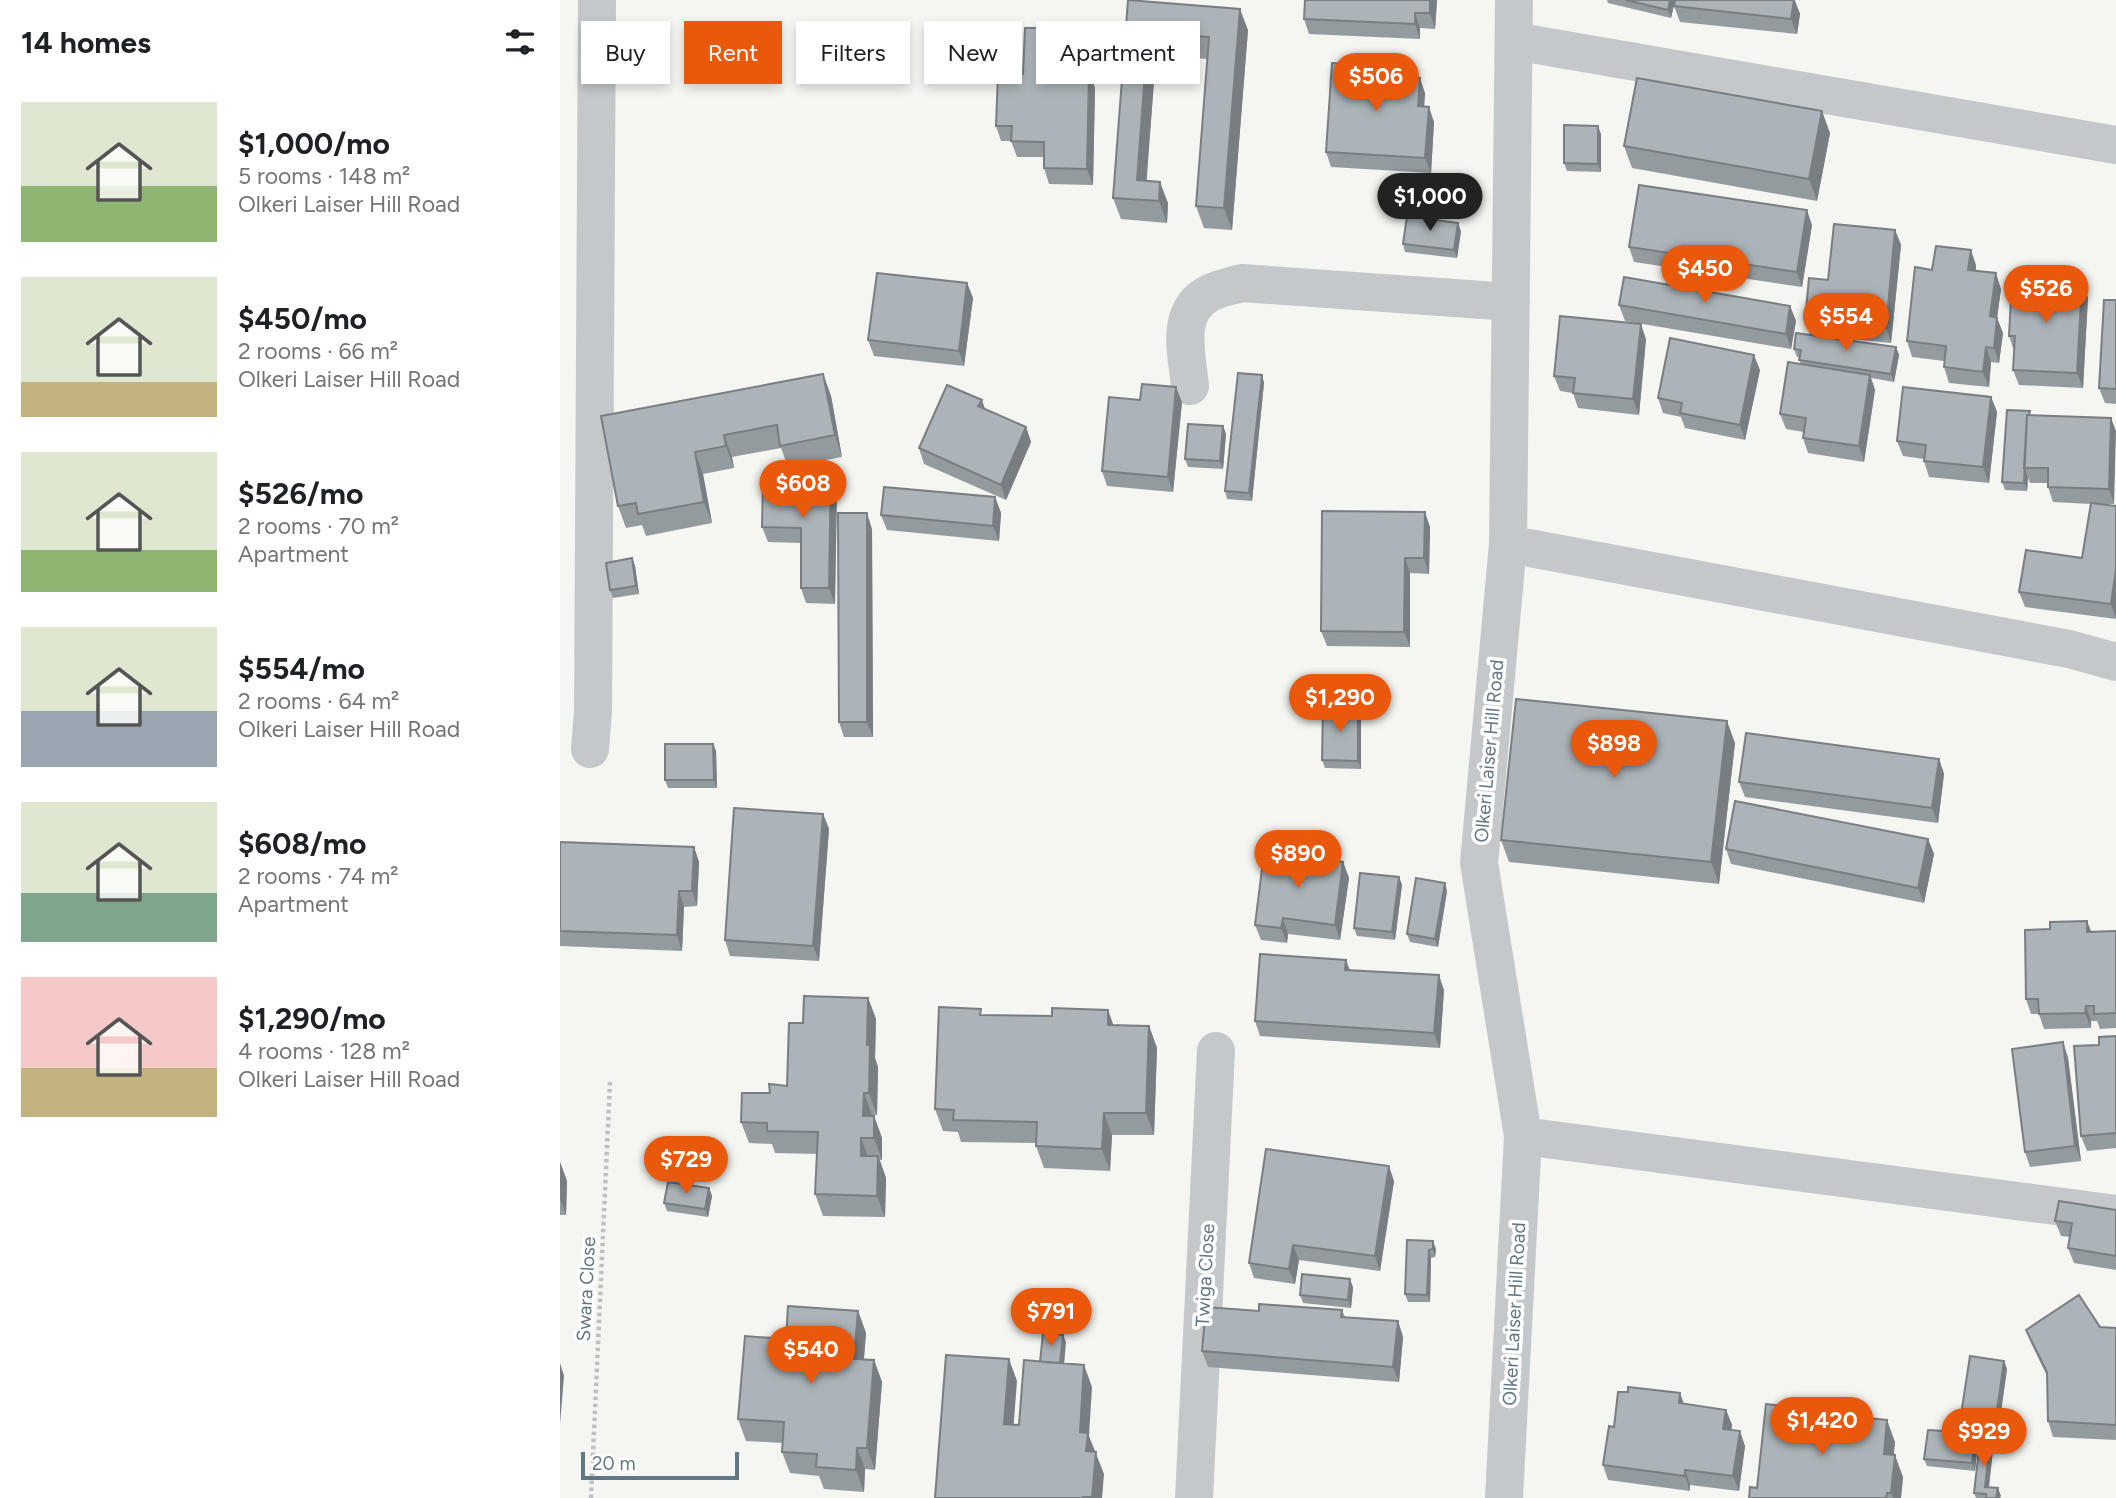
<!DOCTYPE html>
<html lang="en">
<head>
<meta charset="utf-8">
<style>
  :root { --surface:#fff; --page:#f6f6f6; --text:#202124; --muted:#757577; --accent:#ea580c }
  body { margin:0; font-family:Figtree,sans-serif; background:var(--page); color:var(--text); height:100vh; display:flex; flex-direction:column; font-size:26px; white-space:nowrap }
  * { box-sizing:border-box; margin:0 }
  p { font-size:23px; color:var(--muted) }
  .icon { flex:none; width:38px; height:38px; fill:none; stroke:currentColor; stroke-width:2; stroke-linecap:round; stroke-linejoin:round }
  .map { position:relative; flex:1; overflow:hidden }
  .panel { display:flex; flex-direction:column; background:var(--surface); width:560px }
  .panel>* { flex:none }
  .banner { position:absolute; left:21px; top:21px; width:665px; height:63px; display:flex; gap:14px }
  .scale { position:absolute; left:21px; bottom:18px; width:158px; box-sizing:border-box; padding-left:7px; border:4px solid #637684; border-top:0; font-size:19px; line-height:24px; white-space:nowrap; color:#637684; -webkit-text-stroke:5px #fff; paint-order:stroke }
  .price { position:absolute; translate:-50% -60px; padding:0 16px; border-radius:24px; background:var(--accent); color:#fff; font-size:23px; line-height:46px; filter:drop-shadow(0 2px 4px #0008) }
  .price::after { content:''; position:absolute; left:50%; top:42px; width:21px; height:16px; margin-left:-10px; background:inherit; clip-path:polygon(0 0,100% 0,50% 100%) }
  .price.selected { background:#222; color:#fff }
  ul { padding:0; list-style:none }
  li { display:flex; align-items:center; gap:21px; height:175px; padding:0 21px }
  li span { display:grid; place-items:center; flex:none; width:196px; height:140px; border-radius:0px; color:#555 }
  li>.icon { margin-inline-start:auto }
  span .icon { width:84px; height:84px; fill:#fffc; stroke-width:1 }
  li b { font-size:30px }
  h2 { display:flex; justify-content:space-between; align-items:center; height:84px; padding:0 21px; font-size:30px }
  .pill { padding:0 24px; border-radius:0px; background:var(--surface); box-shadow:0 4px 10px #0003; font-size:24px; line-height:63px }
  .pill.selected { background:var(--accent); color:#fff }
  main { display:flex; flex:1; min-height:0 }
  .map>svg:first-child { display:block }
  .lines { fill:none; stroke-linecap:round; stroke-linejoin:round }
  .path { stroke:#bec0c2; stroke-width:4.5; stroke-dasharray:3.5 3.5; stroke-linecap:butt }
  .minor { stroke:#c5c8cb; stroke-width:38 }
  .wall { fill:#949b9f }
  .shaded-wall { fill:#787e82 }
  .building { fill:#acb4b9; stroke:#787e82; stroke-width:2 }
  .labels { text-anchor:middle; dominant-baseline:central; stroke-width:7; stroke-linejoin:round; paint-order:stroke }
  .street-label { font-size:19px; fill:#637684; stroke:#fff }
</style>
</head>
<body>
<main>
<section class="panel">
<h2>14 homes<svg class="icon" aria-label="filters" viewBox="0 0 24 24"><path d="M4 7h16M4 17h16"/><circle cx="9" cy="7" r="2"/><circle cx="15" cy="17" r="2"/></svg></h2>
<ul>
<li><span style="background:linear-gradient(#dfe7d0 60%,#8fb573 0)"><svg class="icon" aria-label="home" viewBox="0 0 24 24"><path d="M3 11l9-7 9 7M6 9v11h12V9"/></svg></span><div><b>$1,000/mo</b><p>5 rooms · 148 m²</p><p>Olkeri Laiser Hill Road</p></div></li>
<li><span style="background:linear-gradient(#dfe7d0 75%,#c2b280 0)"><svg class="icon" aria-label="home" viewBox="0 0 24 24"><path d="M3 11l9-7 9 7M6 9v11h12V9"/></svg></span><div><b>$450/mo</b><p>2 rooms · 66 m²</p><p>Olkeri Laiser Hill Road</p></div></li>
<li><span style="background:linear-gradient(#dfe7d0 70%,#8fb573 0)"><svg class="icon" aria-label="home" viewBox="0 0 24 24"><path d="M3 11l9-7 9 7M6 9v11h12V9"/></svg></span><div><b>$526/mo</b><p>2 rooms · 70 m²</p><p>Apartment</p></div></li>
<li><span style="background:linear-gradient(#dfe7d0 60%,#9aa5b1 0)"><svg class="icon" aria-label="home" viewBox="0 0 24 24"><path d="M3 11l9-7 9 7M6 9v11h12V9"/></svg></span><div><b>$554/mo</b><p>2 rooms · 64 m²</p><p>Olkeri Laiser Hill Road</p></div></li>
<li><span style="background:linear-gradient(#dfe7d0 65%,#7fa58c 0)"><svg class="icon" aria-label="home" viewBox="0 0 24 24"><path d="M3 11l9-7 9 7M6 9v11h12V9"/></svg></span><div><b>$608/mo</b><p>2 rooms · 74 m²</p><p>Apartment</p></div></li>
<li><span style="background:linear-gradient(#f6c9c9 65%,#c2b280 0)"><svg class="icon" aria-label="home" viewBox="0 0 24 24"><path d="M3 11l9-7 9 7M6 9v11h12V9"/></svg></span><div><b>$1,290/mo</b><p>4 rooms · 128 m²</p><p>Olkeri Laiser Hill Road</p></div></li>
</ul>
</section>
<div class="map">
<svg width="1556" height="1498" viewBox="0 0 1556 1498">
  <rect width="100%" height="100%" fill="#f5f5f1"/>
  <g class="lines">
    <path class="path" d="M31,1498l19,-416"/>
    <path class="minor" d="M954,41l602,104
      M630,386c-3,-32 -16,-75 20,-93 9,-5 22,-7 32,-10l269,19
      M948,544l561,105 47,13
      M30,749l3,-38 4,-711
      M963,1136l593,78
      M634,1498l22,-447
      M944,1498l19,-362 -44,-273 29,-319 6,-544"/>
  </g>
  <path class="wall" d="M568,0l120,30 -16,200 -28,-2 -8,-22 11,-147 -51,-4 -10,126 22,22 -1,20 -46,-4 -8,-21z
    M745,0h132l-2,29 -15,-1v11l-111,-5 -5,-15z
    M1047,0h188l5,14 -3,20 -117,-12 -6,-16 1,-5 -4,17 -63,-15z
    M509,28l5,15 -1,30h16l6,15 -2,97 -44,-1 -5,-16v-11h-27l-6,-16h-10l-5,-15 27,-52z
    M846,63l6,15 13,15 -1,14 10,15 -3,51 -100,-6 -5,-15 49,-74 17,1z
    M1270,133l-13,68 -185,-33 -8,-22z
    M1041,134v38l-34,-1 -3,-8z
    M1252,225l-10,62 -168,-25 -5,-15z
    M1335,230l6,15 -10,98 -69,-7 74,11 3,8 -5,27 -23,-4 4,12 -11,72 -56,-9 -5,-15 1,-6 -18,-3 -6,-15 21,-50 -2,-4 1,-3h-3l-3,-8 16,-14 -5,-15 23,-40z
    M901,231l-4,27 -52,-6 -2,-8z
    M1416,265v6l25,18 -4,29 6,15 -4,30 -8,-1 -2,25 -40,-4 -5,-16v-6l-32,-4 -5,-16 25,-71z
    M407,283l6,15 -9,68 -90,-10 -6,-16z
    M1528,297l-5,91 -64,-3 -6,-15 1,-19 -5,-15z
    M1556,300v104l-11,-1 -6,-15z
    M1059,305l171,1 6,15 -5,28 -166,-28z
    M1086,339l-7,76 -61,-7 -5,-15 -13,-2 -6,-15z
    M1200,370l-15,70 -60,-12 -4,-11 -18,-4 -5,-15z
    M263,374l8,22 11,61 -54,10 -7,-19 -49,9 2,11 -31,6 9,49 -66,13 -4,-11 -16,3 -8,-22 -17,-90z
    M702,375l2,8 -12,118 -25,-2 -2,-8z
    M1431,397l6,15 -8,71 -60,-6 -5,-16v-2l-21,-3 -6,-15z
    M580,400l42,2 -9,90 -66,-6 -5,-15z
    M1471,415l80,3 3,86h-14l16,2v113l-91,-12 -6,-15 63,-34 9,-54 -38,-2 -5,-15v-4h-18l-2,-5 -1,13 -22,-1 -3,-8z
    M663,426l3,8 -3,35 -35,-2 -3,-8z
    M466,427l5,15 -25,58 -82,-36 -5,-16z
    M277,486l-2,118 -29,-1 -5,-15v-45l-33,-1 -6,-15z
    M435,497l6,16 -2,28 -112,-11 -6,-15z
    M870,527l-1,47 -19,-1v74l-83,-1 -6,-15z
    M312,529l1,208h-29l-5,-15z
    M72,558l3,8 4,28 -26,4 -3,-8z
    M798,707l3,7v55l-36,-1 -3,-8z
    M1175,743l-16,141 -210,-22 -8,-22z
    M153,744l3,7 1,37h-49l-3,-8z
    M1379,759l5,15 -6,49 -193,-26 -6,-15z
    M263,814l6,15 -10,132 -89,-5 -5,-16z
    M1368,839l6,15 -10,49 -193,-39 -5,-15z
    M0,842l134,5 5,15 -2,44 -13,1 -2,44 -122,-5z
    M783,862l6,16 -9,62 -52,-6 -1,9 -26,-3 -6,-15z
    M839,877l3,8 -7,55 -38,-4 -3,-8z
    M887,891l-9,56 -28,-5 -3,-8z
    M1556,931v97l-16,1 -3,-8h-6v7l-47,1 -5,-15h-8l-5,-15 65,-67z
    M790,970l94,20 -4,58 -180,-12 -5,-15z
    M308,998l8,21 -1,39 3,9 -1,48h-5l-1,1h3l8,22v22h-2l6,18 -1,39 -62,-1 -8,-22 2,-40 -42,-1 -3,-9 -23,-1 -8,-21 29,-29 17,-7 16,-63z
    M423,1015l131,10 35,1 8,22 -3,87h-42l-2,36 -66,-3 -8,-22v-3l-75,-1 -3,-10 -15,-1 -8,-22z
    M1556,1036v112l-29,3 -6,-15 18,-91z
    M1503,1042l5,16 13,103 -51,6 -5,-15z
    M0,1162l7,19 -1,34h-6z
    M834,1181l-14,90 -81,-11 -4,24 -41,-6 -5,-15z
    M149,1188l3,8 -4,21 -41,-6 -3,-8z
    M1556,1210v60l-42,-7 -6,-15 2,-11 -9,-1 -6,-15z
    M847,1240l29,9 -1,8 -4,1 -1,44h-22l-3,-8z
    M793,1287l-2,21 -48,-5 -3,-8z
    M782,1310l3,7 53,4 5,16 -4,45 -191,-15 -6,-16 57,-40z
    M298,1311l8,22 -2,26 10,1 8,22 -7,88 -10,-1 -1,23 -40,-3 -5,-13 -29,-3 -8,-21 1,-9 -37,-2 -8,-22 48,-80z
    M1556,1328v112l-63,-3 -5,-16 -1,-45 -15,-31 -6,-15z
    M1444,1361l3,8 -9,64 -35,-5 -3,-7z
    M1068,1392l52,1 4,11 42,6 6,15 -1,5 14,16 -6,45 -49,-6v6l-82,-11 -5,-15 11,-38z
    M1246,1417l36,5 53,20 -2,13 10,22 -2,21h-152z
    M1418,1441l-3,30 -48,-5 -3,-7z
    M1434,1441l-5,46 9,1 2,10h-24l-2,-5z"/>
  <path class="shaded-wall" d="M870,0h7l-2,29 -5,-16z
    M1110,0h5l-4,18 -3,-8z
    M1234,0l6,14 -3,20 -6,-15z
    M680,9l8,21 -16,200 -8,-22z
    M855,13l5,15v11l-5,-15z
    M509,28l5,15 -1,45 -6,-15z
    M588,33l8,22 -11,147 -8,-22z
    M846,63l6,15 -7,-1z
    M810,65l6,16 -6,-4z
    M529,73l6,15 -2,97 -6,-16z
    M860,78l5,15 -2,29 -5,-16z
    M869,107l5,15 -3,51 -6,-15z
    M1262,111l8,22 -13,68 -8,-22z
    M1038,126l3,8v38l-3,-8z
    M600,182l8,21 -1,20 -8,-22z
    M1247,210l5,15 -10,62 -5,-15z
    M898,223l3,8 -4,27 -3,-8z
    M1335,230l6,15 -10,98 -5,-15z
    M1411,250l5,15 -2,20 -6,-15z
    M1436,273l5,16 -4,29 6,15 -4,30 -5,-15 -4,-32z
    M1522,281l6,16 -5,91 -6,-15z
    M407,283l6,15 -9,68 -5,-15z
    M1230,306l6,15 -5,28 -5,-15z
    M1081,324l5,15 -7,76 -6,-16z
    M1336,347l3,8 -5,27 -3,-8z
    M1426,347l5,15 -2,25 -6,-15z
    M1194,355l6,15 -15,70 -5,-15z
    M263,374l8,22 11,61 -7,-22z
    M702,375l2,8 -12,118 -3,-8z
    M1310,375l5,15 -11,72 -5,-16z
    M616,387l6,15 -9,90 -5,-15z
    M1431,397l6,15 -8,71 -6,-16z
    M422,400l5,15 -9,-9z
    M1551,418l5,13 -2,73 -5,-15z
    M663,426l3,8 -3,35 -3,-8z
    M466,427l5,15 -25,58 -5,-15z
    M164,435l8,22 2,11 -8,-22z
    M135,452l8,22 9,49 -8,-21z
    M1465,470l3,8 -1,13 -3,-8z
    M271,471l6,15 -2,118 -6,-16z
    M435,497l6,16 -2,28 -6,-15z
    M865,512l5,15 -1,47 -5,-16z
    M307,513l5,16 1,208 -6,-15z
    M72,558l3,8 4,28 -3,-8z
    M845,558l5,15v74l-6,-15z
    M1556,569v49l-5,-14z
    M798,707l3,7v55l-3,-8z
    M1167,721l8,22 -16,141 -8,-22z
    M153,744l3,7 1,37 -3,-8z
    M1379,759l5,15 -6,49 -6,-15z
    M263,814l6,15 -10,132 -6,-15z
    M1368,839l6,15 -10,49 -6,-15z
    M134,847l5,15 -2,44 -5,-15z
    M783,862l6,16 -9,62 -5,-15z
    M839,877l3,8 -7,55 -3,-8z
    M885,883l2,8 -9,56 -3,-8z
    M119,891l5,16 -2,44 -5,-16z
    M723,918l5,16 -1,9 -6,-15z
    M1527,921l6,15 -6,-4z
    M786,960l6,16 -7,-6z
    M879,975l5,15 -4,58 -6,-15z
    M308,998l8,21 -1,39 3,9 -1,48 -8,-22 -2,-48z
    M1526,1006l5,15v7l-6,-15z
    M548,1010l8,22 -8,-7z
    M589,1026l8,22 -3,87 -8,-22z
    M1503,1042l5,16 13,103 -6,-15z
    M304,1093l8,22 -1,23 -8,-22z
    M544,1113l8,22 -2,36 -8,-22z
    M314,1116l8,22v22l-8,-22z
    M301,1138l8,22 -8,-4z
    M318,1156l8,22 -1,39 -8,-21z
    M0,1162l7,19 -1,34 -6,-16z
    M829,1166l5,15 -14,90 -5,-15z
    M149,1188l3,8 -4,21 -3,-8z
    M873,1241l3,8 -1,8 -2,-8z
    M733,1245l6,15 -4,24 -6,-15z
    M869,1250l2,8 -1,44 -3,-7z
    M790,1279l3,8 -2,21 -3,-8z
    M298,1311l8,22 -4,48 -8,-22z
    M838,1321l5,16 -4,45 -6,-15z
    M503,1335l3,7 -3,35 -3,-8z
    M449,1359l8,22 -5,65 -8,-22z
    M314,1360l8,22 -7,88 -8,-22z
    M1444,1361l3,8 -9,64 -3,-8z
    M0,1363l4,13 -4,48z
    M524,1365l8,22 -3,49 15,38 -2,24h-9l-1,-1 2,-24 -14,-41z
    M1120,1393l5,15 -6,-5z
    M1166,1410l6,15 -3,20 -6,-16z
    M1327,1420l8,22 -3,34 -8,-22z
    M1180,1431l5,15 -6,45 -6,-15z
    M1415,1433l3,8 -3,30 -3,-8z
    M1431,1433l3,8 -6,53 -3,-7z
    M297,1448l8,21 -1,23 -8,-22z
    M1335,1455l8,22 -2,21h-8l-2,-5z
    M1125,1470l5,15v6l-5,-15z
    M1438,1488l3,8 -1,2h-4z"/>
  <path class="building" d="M568,0l112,9 -16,199 -28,-2 13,-169 -61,-4 -11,147 23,2 -1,19 -46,-3z
    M745,0h125v13h-15v11l-111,-5z
    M1066,0h44l-2,10z
    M1115,0h119l-3,19 -117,-13z
    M465,28h44l-2,45h22l-2,96 -43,-1v-26l-33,-1 1,-15h-16l2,-53 25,1z
    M833,62l13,1 -1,14 15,1 -2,28 11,1 -4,51 -99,-6 6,-89 38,2v12l22,2z
    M1077,78l185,33 -13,68 -185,-33z
    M1004,125l34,1v38l-34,-1z
    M1079,185l168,25 -10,62 -168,-25z
    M847,216l51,7 -4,27 -51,-6z
    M1274,224l61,6 -9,98 -81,-8 4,-42 19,2z
    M1376,246l35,4 -3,20 28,3 -6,43 7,2 -3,30 -8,-1 -3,25 -39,-5 2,-21 -39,-5 8,-74 17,3z
    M317,273l90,10 -8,68 -91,-11z
    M1064,277l166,29 -4,28 -167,-29z
    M1452,278l70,3 -5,92 -64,-3 2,-34h-6z
    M1544,300h12v89l-17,-1z
    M1000,316l81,8 -8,75 -60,-6 2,-15 -21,-2z
    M1236,333l100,14 -5,27 -92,-14 2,-10 -7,-1z
    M1110,338l84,17 -14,70 -60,-12 2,-10 -24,-5z
    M1228,362l82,13 -11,71 -56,-8 3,-20 -26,-4z
    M678,373l24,2 -13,118 -24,-2z
    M263,374l12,61 -55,11 -3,-21 -53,10 2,11 -31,6 9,50 -66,12 -2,-11 -18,3 -17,-90z
    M582,384l34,3 -8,90 -66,-6 7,-74 31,3z
    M387,385l35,15 -4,6 48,21 -25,58 -82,-37z
    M1343,387l88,10 -8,70 -59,-6 2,-16 -29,-4z
    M1447,410l23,1 -1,4h-2l-3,68 -22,-1z
    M1467,415l84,3 -2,71 -61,-2v-19h-24z
    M628,424l35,2 -3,35 -35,-2z
    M254,471h17l-2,117h-28v-60l-39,-1 1,-50h51z
    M324,487l111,10 -2,29 -112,-11z
    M1531,503l25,3v63l-5,35 -92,-12 7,-42 56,8z
    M762,511l103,1 -1,46h-19l-1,74 -83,-1z
    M278,513h29v209h-28z
    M72,558l4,28 -26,4 -4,-27z
    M956,699l211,22 -16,141 -210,-22z
    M763,706l35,1v54l-36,-1z
    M1186,733l193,26 -7,49 -193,-26z
    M105,744h48l1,36h-49z
    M1175,801l193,38 -10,49 -192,-39z
    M174,808l89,6 -10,132 -88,-6z
    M0,842l134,5 -2,44h-13l-2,44 -117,-4z
    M704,853l79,9 -8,63 -52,-7 -2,10 -26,-3z
    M800,873l39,4 -7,55 -38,-4z
    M856,878l29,5 -10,56 -28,-5z
    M1527,921v11l29,-1v82l-22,1v-8h-8l-1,7 -46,1 -1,-15h-12l-1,-69 25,-1v-7z
    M700,954l86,6 -1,10 94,5 -5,58 -179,-12z
    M244,996l64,2 -1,47h3l-1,48h-5l-1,23h11v22h-13v18h17l-1,40 -62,-2 3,-62 -51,-1v-8l-26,-1 1,-29h28l-1,-9 18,2 2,-63h14z
    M379,1007l42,2 -1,6 72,1v-8l56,2v15l41,1 -3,87h-42l-2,36 -66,-3 1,-24 -84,-2 1,-10 -19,-1z
    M1556,1036v97l-35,3 -7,-90 25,-1v-8z
    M1503,1042l12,104 -50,6 -13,-103z
    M706,1149l123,17 -14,90 -82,-11 -4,24 -40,-6z
    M108,1182l41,6 -4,21 -41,-6z
    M1499,1201l57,9v46l-48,-8 4,-25 -17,-2z
    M847,1240l26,1v8l-4,1 -2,45 -22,-1z
    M742,1274l48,5 -2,21 -48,-5z
    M1519,1295l21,32 16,1v97l-68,-4 -1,-49 -21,-42z
    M699,1304l83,6 -1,7 57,4 -5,46 -191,-16 4,-44 53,4z
    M228,1306l70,5 -4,48 20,1 -7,88h-10l-1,22 -40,-3 1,-13 -35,-2 2,-30 -46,-3 7,-83 41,3z
    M483,1333l20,2 -3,28 -20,-1z
    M386,1355l63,4 -5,65 15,1 5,-65 60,5 -4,67 8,1 -2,18 10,1 -4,45h-9v1h-148z
    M1410,1356l34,5 -9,64 -35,-4z
    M1068,1387l52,6 -1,10 47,7 -3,19 17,2 -7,45 -48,-6v6l-82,-11 6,-39 5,1 4,-35h10z
    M1206,1404l37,4v8l11,2v-5l26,3 -1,6h7v-6l41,4 -3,34 11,1 -4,38h-4l-1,5h-137l1,-11 7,1z
    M1368,1430l47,3 -3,30 -48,-4z
    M1421,1432l10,1 -6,54 13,1 -2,10h-10v-4l-12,-1z"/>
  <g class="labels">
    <g class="street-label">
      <text transform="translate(929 751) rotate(-85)">Olkeri Laiser Hill Road</text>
      <text transform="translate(645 1275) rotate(-87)">Twiga Close</text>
      <text transform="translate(26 1289) rotate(-87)">Swara Close</text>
      <text transform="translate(954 1314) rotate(-87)">Olkeri Laiser Hill Road</text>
    </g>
  </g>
</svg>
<div class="scale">20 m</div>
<b class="price" style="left:816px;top:113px">$506</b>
<b class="price selected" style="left:870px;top:233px">$1,000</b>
<b class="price" style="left:1145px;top:305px">$450</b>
<b class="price" style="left:1486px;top:325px">$526</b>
<b class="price" style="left:1286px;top:353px">$554</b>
<b class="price" style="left:243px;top:520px">$608</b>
<b class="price" style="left:780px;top:734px">$1,290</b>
<b class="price" style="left:1054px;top:780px">$898</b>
<b class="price" style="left:738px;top:890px">$890</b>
<b class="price" style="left:126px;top:1196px">$729</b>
<b class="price" style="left:491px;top:1348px">$791</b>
<b class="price" style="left:251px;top:1386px">$540</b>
<b class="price" style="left:1262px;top:1457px">$1,420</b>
<b class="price" style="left:1424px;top:1468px">$929</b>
<div class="banner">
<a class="pill">Buy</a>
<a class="pill selected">Rent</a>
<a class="pill">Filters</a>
<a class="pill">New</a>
<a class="pill">Apartment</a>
</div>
</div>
</main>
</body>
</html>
